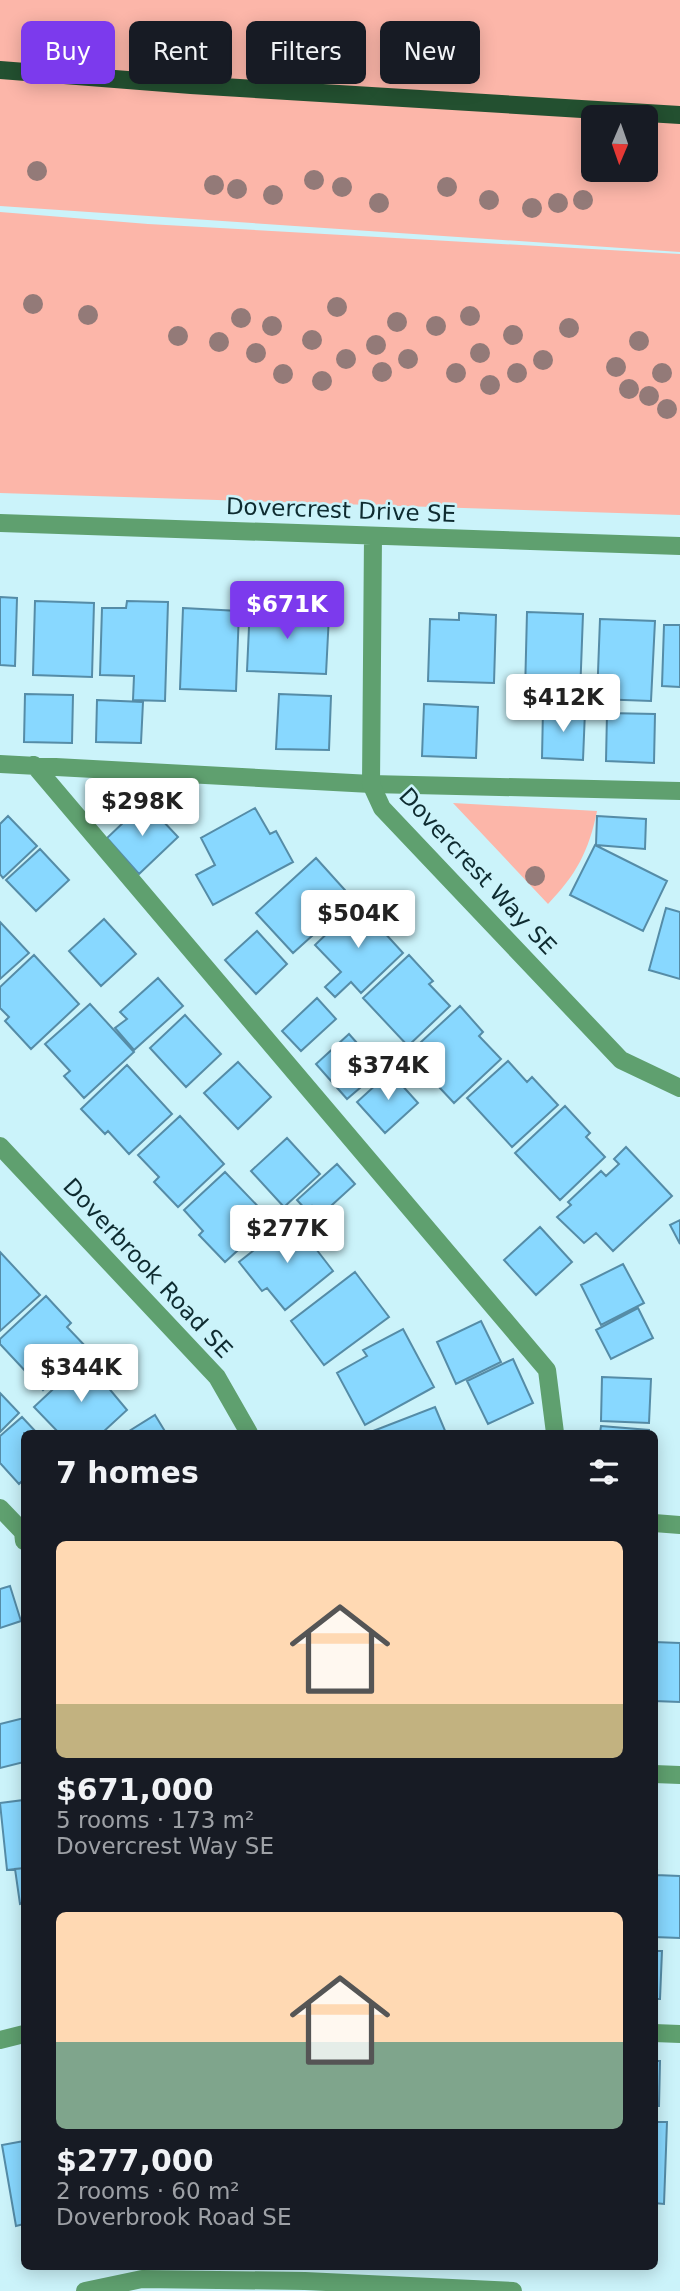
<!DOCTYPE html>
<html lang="en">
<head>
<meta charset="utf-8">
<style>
  :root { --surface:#171b24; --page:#242831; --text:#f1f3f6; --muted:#9ea1a6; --accent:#7c3aed }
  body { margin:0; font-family:"DejaVu Sans",sans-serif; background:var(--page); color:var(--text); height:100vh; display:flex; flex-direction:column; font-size:26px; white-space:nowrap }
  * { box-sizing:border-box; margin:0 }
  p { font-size:23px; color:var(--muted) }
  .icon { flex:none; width:38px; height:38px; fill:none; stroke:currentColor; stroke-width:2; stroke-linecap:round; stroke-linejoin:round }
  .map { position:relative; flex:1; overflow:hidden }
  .details { position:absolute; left:21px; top:1430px; width:637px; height:840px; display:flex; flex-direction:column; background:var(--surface); border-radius:10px; box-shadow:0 4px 18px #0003 }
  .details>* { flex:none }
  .top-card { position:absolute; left:21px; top:21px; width:639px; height:63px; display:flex; gap:14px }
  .needle { width:46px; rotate:182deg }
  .fabs { position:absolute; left:581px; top:105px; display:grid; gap:14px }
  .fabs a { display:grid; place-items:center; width:77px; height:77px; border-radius:10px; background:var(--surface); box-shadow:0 4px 18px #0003; font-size:35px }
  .price { position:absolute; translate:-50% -60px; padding:0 16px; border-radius:7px; background:#fff; color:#222; font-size:23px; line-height:46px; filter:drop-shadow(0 2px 4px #0008) }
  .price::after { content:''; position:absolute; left:50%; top:42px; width:21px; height:16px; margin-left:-10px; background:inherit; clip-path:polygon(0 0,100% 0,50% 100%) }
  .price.on { background:var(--accent); color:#fff }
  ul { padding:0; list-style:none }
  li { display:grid; align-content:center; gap:14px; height:371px; padding:0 35px }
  li span { display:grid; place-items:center; height:217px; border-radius:10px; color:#555 }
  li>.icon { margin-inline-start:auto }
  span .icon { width:126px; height:126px; fill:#fffc; stroke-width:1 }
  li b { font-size:30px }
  h2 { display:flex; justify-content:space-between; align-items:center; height:84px; padding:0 35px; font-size:30px }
  .chip { padding:0 24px; border-radius:10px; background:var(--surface); box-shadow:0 4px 18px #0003; font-size:24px; line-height:63px }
  .chip.on { background:var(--accent); color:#fff }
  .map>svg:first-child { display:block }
  .green { fill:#fcb6a9; fill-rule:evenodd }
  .building { fill:#88d8ff; stroke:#558ca7; stroke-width:2 }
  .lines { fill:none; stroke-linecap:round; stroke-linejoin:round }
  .lane { stroke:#5fa06f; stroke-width:18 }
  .street { stroke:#5fa06f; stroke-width:18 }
  .primary { stroke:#235030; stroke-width:18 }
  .tree { fill:#937a78 }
  .labels { text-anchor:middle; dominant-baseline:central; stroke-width:5; stroke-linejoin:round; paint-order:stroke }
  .street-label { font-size:23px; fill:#0e2b30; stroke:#cbf3fa }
</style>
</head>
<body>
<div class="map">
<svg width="680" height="2291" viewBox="0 0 680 2291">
  <rect width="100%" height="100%" fill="#cbf3fa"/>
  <path class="green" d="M0,0h680v252l-680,-46zM593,117h53v53h-53z
    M0,212l148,12 532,30v261l-680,-22z
    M453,803l144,8c-8,40 -21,64 -49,93z"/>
  <path class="building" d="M0,597l17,1 -2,68 -15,-1z
    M35,601l59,2 -2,74 -59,-2z
    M127,601l41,1 -3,99 -32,-1 1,-24 -34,-1 2,-67h24z
    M250,605l45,1 -1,8 35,1 -3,59 -79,-3z
    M183,608l56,3 -3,80 -56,-2z
    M527,612l56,2 -3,81 -55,-2z
    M459,613l37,2 -2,68 -66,-2 2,-62 29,1z
    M600,619l55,2 -4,80 -54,-2z
    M664,625h16v62l-18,-1z
    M25,694l48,1 -1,48 -48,-1z
    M279,694l52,2 -2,54 -53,-1z
    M97,700l46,2 -2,41 -45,-1z
    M424,704l54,3 -2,51 -54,-2z
    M543,709l42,2 -2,49 -41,-2z
    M607,713l48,1 -1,49 -48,-2z
    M145,802l33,35 -39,37 -32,-36z
    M255,808l15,26 6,-3 17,31 -80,43 -17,-30 19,-10 -14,-27z
    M8,816l29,30 -34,32 -3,-4v-50z
    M597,816l49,3 -1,30 -49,-4z
    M595,845l72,36 -24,50 -73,-36z
    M40,849l29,31 -33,31 -30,-31z
    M316,858l37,41 -60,54 -37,-40z
    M362,900l24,26 -4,4 21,23 -42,40 -10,-11 -16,15 -10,-10 16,-15 -26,-27z
    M666,908l14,4v67l-31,-9z
    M104,919l32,35 -35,32 -32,-35z
    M0,922l29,31 -29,26z
    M257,931l30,33 -31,30 -31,-34z
    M34,955l45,49 -48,45 -26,-28 4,-4 -9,-9v-21z
    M409,955l24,26 -4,3 21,22 -42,40 -45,-48z
    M158,978l25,28 -49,44 -19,-22 12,-9 -7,-7z
    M317,998l19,21 -35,32 -19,-20z
    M90,1004l44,48 -50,46 -20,-22 6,-5 -25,-27z
    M460,1006l23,26 -4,4 22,23 -47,44 -46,-49z
    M185,1015l36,39 -35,33 -36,-39z
    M349,1034l32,36 -34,29 -31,-35z
    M508,1061l19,21 5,-5 26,28 -46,42 -45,-49z
    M238,1062l33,35 -33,32 -34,-36z
    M127,1065l45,49 -43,40 -21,-23 -3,3 -24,-25z
    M390,1072l28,31 -33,30 -28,-31z
    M565,1106l25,27 -4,4 19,20 -45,43 -45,-47z
    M180,1116l44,48 -46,43 -24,-25 5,-5 -21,-22z
    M287,1138l33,36 -36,33 -33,-36z
    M626,1147l46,49 -59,55 -17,-18 -12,10 -27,-26 14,-12 -3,-3 33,-31 5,5 13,-12 -5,-5z
    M337,1164l18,20 -34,31 -9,-9 -5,5 -10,-11z
    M225,1172l46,48 -46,42 -26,-27 4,-4 -19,-21z
    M293,1219l40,52 -48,39 -18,-22 -5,3 -23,-29z
    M680,1220v24l-10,-19z
    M540,1227l32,35 -36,33 -32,-35z
    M0,1252l40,43 -40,36z
    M623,1264l21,39 -43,22 -20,-40z
    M355,1272l34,45 -65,48 -33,-44z
    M46,1296l25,27 -4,4 21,22 -45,41 -43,-46v-5z
    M638,1308l15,30 -42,21 -15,-29z
    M481,1321l20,41 -45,22 -19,-42z
    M403,1329l31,58 -69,38 -28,-52 30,-17 -4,-6z
    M513,1359l20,44 -45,21 -21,-43z
    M81,1363l13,13 3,-2 30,36 -25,23h-43l-25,-26z
    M602,1377l49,2 -2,44 -48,-2z
    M0,1393l19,20 -19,19z
    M435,1407l11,26h-78z
    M155,1415l11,18h-40z
    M22,1417l15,16h-13v46l-5,5 -19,-21v-27z
    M601,1426l48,4v3h-49z
    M10,1586l11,35 -21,7v-39z
    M654,1642l26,1v59l-26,-1z
    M24,1718v44l-24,6v-44z
    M24,1800v68l-17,2 -7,-67z
    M24,1868v35l-4,1 -5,-35z
    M654,1869l3,1 -1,5 24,1v62l-26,-1z
    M654,1951h8l-2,48h-6z
    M654,2061h6l-1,45h-5z
    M654,2122h13l-3,82 -10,-1z
    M24,2141v83l-8,2 -14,-81z"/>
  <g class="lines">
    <path class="lane" d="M0,764l371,20 309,7
      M34,765l513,605 8,63
      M0,1508l23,24 1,9
      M654,1523l26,2
      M654,2033l26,1
      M0,2040l24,-6"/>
    <path class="street" d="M0,523l680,23
      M373,536l-2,248 11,24 239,252 59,28
      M0,1146l217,231 32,56
      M654,1774l26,1
      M85,2291l57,-12 163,2 208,10"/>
    <path class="primary" d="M0,70l191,15 489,30"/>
  </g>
  <g class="tree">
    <circle cx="37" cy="171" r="10"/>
    <circle cx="314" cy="180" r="10"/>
    <circle cx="214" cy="185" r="10"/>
    <circle cx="342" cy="187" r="10"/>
    <circle cx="447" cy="187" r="10"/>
    <circle cx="237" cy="189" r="10"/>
    <circle cx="273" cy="195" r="10"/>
    <circle cx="489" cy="200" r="10"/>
    <circle cx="583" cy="200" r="10"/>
    <circle cx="379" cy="203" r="10"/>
    <circle cx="558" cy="203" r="10"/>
    <circle cx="532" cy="208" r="10"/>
    <circle cx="33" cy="304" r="10"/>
    <circle cx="337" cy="307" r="10"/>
    <circle cx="88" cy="315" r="10"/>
    <circle cx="470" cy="316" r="10"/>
    <circle cx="241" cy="318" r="10"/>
    <circle cx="397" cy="322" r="10"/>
    <circle cx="272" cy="326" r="10"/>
    <circle cx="436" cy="326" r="10"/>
    <circle cx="569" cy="328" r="10"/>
    <circle cx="513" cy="335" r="10"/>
    <circle cx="178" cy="336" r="10"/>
    <circle cx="312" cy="340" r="10"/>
    <circle cx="639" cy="341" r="10"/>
    <circle cx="219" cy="342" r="10"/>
    <circle cx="376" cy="345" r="10"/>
    <circle cx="256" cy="353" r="10"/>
    <circle cx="480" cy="353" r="10"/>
    <circle cx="346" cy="359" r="10"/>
    <circle cx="408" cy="359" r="10"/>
    <circle cx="543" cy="360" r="10"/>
    <circle cx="616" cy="367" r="10"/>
    <circle cx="382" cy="372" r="10"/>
    <circle cx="456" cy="373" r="10"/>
    <circle cx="517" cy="373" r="10"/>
    <circle cx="662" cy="373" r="10"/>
    <circle cx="283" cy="374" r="10"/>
    <circle cx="322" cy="381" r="10"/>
    <circle cx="490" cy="385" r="10"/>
    <circle cx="629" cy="389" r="10"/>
    <circle cx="649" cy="396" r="10"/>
    <circle cx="667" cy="409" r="10"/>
    <circle cx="535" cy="876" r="10"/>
  </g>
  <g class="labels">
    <g class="street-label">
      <text transform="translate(341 510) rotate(2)">Dovercrest Drive SE</text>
      <text transform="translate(478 871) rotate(47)">Dovercrest Way SE</text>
      <text transform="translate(148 1268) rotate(47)">Doverbrook Road SE</text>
    </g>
  </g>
</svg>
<div class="fabs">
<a><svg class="needle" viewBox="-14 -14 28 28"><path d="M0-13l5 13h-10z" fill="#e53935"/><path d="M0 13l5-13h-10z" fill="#9ea1a6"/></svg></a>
</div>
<b class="price on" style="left:287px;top:641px">$671K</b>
<b class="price" style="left:563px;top:734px">$412K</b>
<b class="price" style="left:142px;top:838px">$298K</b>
<b class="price" style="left:358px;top:950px">$504K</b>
<b class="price" style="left:388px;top:1102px">$374K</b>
<b class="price" style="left:287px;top:1265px">$277K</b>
<b class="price" style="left:81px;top:1404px">$344K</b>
<div class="top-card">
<a class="chip on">Buy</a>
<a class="chip">Rent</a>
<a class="chip">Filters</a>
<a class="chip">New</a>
</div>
<section class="details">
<h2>7 homes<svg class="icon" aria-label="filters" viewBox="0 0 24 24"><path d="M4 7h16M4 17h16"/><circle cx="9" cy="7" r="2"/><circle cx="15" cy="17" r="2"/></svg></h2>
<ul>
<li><span style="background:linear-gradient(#ffd9b3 75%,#c2b280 0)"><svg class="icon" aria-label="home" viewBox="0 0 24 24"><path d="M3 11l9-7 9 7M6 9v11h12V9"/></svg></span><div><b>$671,000</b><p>5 rooms · 173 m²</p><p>Dovercrest Way SE</p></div></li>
<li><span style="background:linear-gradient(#ffd9b3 60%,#7fa58c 0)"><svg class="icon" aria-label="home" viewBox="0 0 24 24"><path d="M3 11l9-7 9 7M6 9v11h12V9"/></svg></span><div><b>$277,000</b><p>2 rooms · 60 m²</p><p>Doverbrook Road SE</p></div></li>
</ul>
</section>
</div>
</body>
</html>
